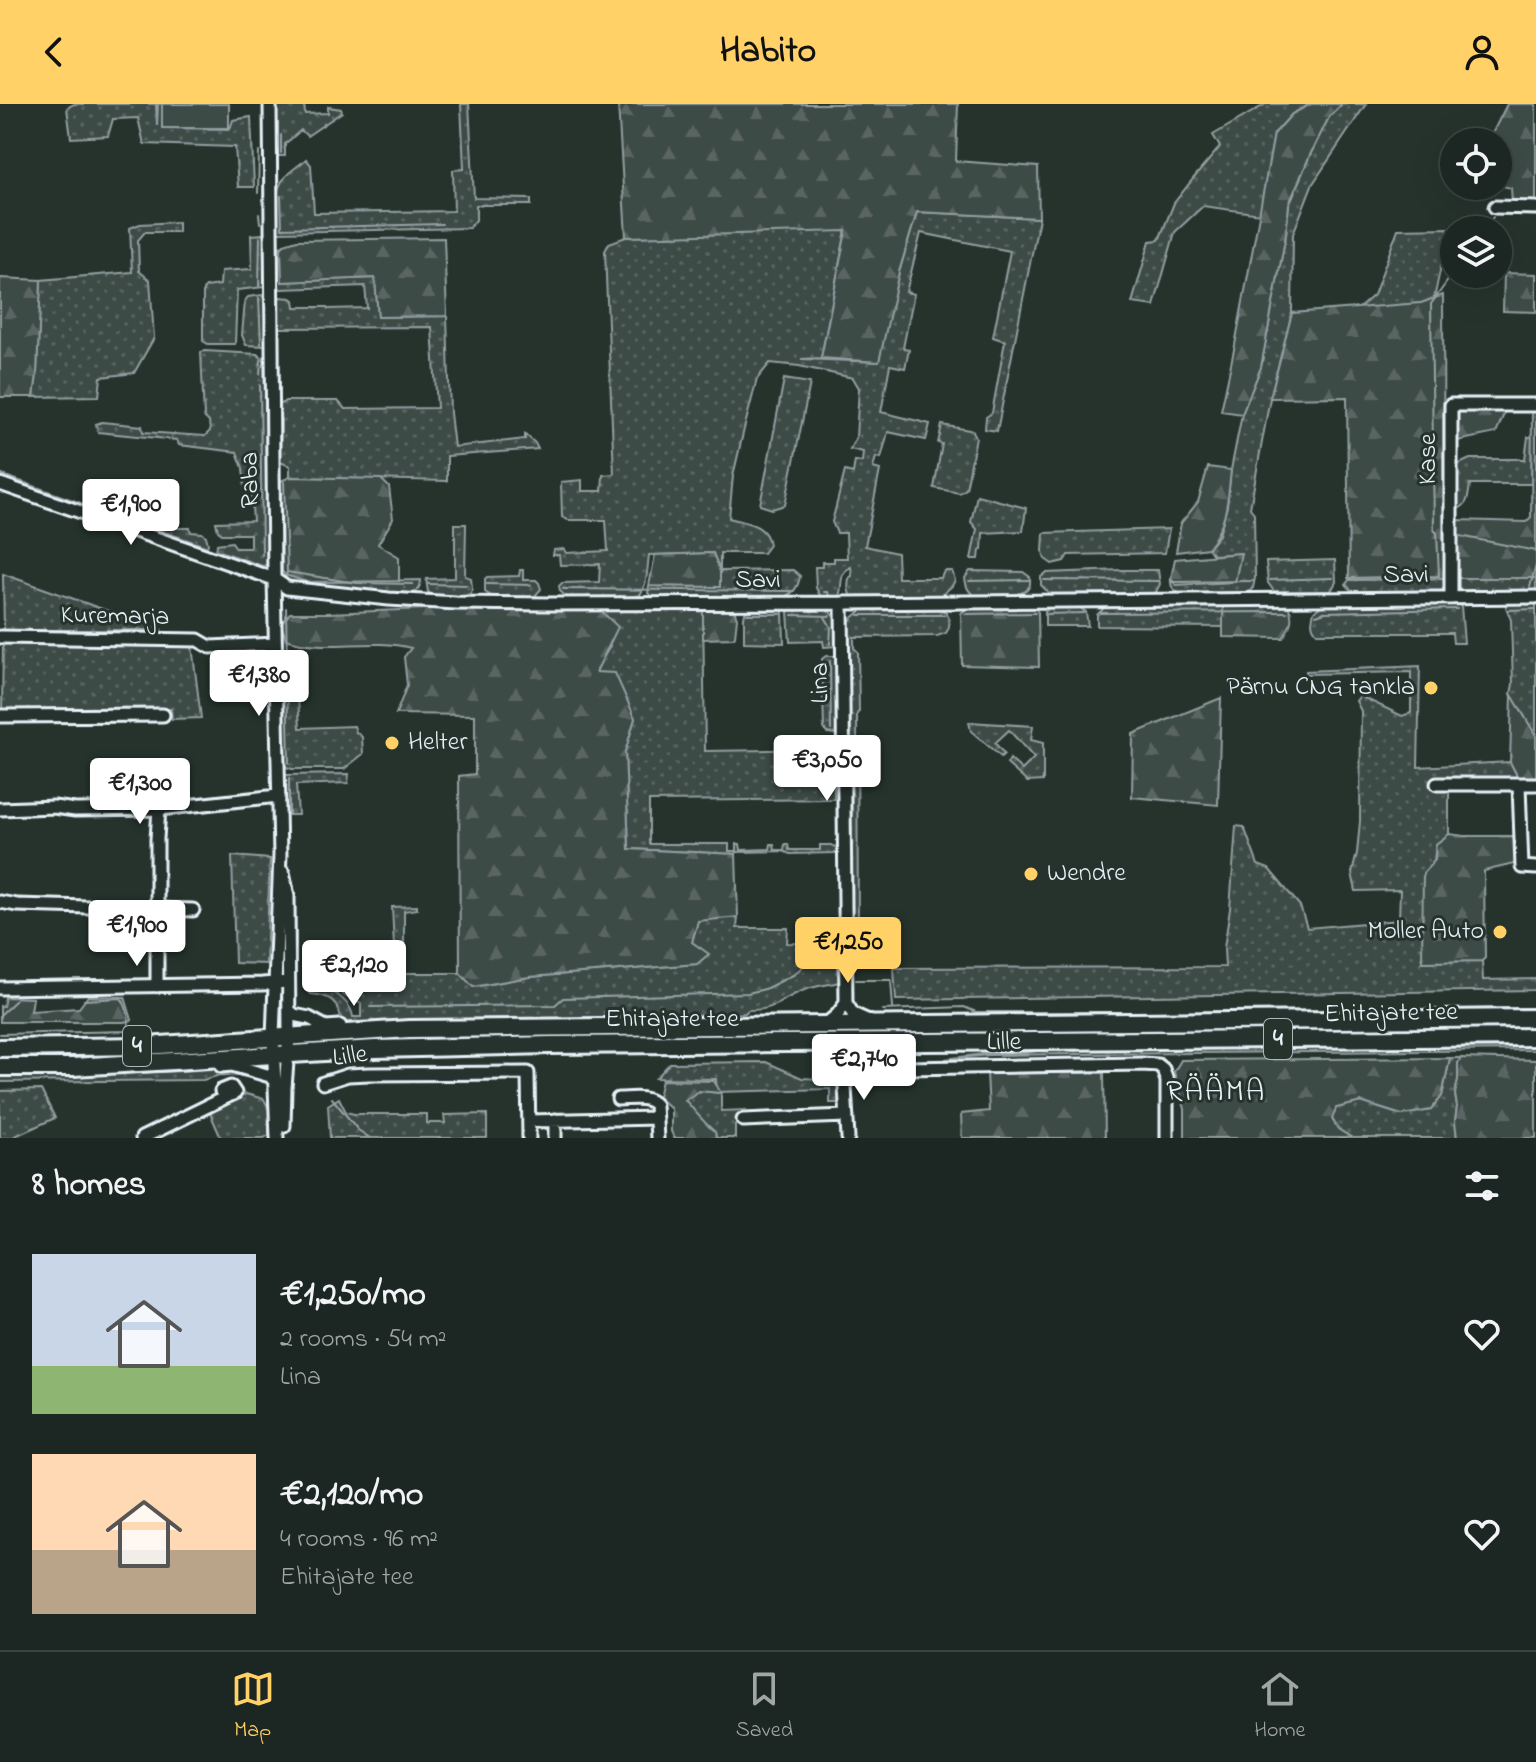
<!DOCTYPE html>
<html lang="en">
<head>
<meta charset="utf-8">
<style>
  :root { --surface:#1c2622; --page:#252e2a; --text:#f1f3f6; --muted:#a0a5a5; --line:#3a4340; --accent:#ffd166 }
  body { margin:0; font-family:"Indie Flower",sans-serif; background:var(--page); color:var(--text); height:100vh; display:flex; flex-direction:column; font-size:30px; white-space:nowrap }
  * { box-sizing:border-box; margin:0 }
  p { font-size:26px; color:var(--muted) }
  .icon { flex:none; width:44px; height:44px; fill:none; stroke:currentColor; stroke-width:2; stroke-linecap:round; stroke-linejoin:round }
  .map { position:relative; height:1034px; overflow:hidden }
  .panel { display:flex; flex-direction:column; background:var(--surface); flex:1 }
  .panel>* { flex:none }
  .tools { position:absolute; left:1440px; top:24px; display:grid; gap:16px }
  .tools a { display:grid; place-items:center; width:72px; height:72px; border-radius:50%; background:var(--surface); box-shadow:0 8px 32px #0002,0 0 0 2px var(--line); font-size:40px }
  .price { position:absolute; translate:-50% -68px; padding:0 18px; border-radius:8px; background:#fff; color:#222; font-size:26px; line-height:52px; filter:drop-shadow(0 2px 4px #0008) }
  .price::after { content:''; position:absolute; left:50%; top:48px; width:24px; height:18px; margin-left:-12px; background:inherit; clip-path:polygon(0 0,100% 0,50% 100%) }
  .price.on { background:var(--accent); color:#111 }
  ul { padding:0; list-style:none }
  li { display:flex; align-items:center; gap:24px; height:200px; padding:0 32px }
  li span { display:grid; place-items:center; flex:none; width:224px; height:160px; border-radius:0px; color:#555 }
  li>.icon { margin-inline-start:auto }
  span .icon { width:96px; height:96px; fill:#fffc; stroke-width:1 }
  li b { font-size:34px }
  h2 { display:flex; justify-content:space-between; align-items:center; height:96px; padding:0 32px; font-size:34px }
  header { display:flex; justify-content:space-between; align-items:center; height:104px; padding:0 32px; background:var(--accent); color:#111; font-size:36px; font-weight:700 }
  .tabs { display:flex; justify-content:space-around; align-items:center; height:112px; border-top:2px solid var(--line); background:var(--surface); font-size:22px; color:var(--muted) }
  .tabs a { display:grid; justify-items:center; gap:4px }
  .tabs .on { color:var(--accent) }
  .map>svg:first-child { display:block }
  .grass { fill:url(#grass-dots); stroke:#939ea0; stroke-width:2 }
  .forest { fill:url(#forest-firs); stroke:#939ea0; stroke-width:2 }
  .park { fill:#3e4b47; stroke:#939ea0; stroke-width:2 }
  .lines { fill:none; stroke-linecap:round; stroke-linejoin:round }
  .stream { stroke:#98a3a5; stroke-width:2 }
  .minor-casing { stroke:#e8f1f8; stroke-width:17 }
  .highway-casing { stroke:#e8f1f8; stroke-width:22 }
  .minor { stroke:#26332d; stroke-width:11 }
  .highway { stroke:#26332d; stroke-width:16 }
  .poi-dot { fill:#ffd166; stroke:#26332d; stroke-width:3 }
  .labels { text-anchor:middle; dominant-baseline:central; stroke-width:6; stroke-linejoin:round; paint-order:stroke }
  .shield { fill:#26332d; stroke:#aeb8bb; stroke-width:2 }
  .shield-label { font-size:24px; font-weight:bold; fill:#e8f1f8 }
  .street-label { font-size:26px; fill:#e8f1f8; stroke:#26332d }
  .poi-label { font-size:26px; fill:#e8f1f8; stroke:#26332d; text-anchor:end }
  .quarter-label { font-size:30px; letter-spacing:2px; fill:#e8f1f8; stroke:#26332d }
</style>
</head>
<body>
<header><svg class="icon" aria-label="back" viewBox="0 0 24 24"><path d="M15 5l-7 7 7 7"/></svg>Habito<svg class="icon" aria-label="person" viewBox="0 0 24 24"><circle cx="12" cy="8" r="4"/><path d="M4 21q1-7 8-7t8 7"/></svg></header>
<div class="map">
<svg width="1536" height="1034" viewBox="0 0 1536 1034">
  <defs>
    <pattern id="grass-dots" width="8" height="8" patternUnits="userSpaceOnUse" patternTransform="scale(2)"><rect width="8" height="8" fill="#3e4b47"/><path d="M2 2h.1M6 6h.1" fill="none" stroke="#5a6562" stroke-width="1.8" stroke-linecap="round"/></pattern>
    <pattern id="forest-firs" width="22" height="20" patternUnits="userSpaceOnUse" patternTransform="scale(2)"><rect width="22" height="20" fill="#3e4b47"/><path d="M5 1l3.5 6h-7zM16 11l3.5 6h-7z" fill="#5a6562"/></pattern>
  </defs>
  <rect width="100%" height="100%" fill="#26332d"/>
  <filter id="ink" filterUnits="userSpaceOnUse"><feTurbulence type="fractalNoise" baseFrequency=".0125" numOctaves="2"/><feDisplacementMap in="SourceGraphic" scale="16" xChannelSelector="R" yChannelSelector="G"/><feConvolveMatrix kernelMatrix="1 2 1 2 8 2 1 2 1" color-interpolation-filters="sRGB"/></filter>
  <g filter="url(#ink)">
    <path class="grass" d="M74,0h82l1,22 1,-22h4v24l68,1 3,-9 18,-3 3,70h-16l-3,-40 -91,-3 -6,-26 -25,1 -5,17 -37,2 -4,-30z
      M274,0h30l1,10 23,-1v-6l13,2 1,3 -35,24 -6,-6 -16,14v12h-6l-5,-4z
      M461,0h8l5,94 57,1v6h-55v15l-7,8 -190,4 -3,-3c0,-17 -3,-38 9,-52 6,-7 15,-12 21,-18l5,6 3,48 140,-2 -1,-41 11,-1z
      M1266,0h45l-19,10 -18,20 -14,80 -57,-8 -28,26 -21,74 -22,-3 18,-62 9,-1 15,-37 19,-24 27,-32 -7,-12z
      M1342,0h24l-54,81 -19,49 -1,79 -22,85 -20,110 4,5 1,65 -2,10 -4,4 -69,2c-7,-5 -10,-7 -9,-16l5,7 65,-32 -28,2 -5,-7 11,-13 8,-29 4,-36 11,-56 19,-47 25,-133 3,-29 21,-50 19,-38z
      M917,108l122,6 -42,213 -12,-2 1,-12 6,-4 13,-72 -12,-4 17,-86 -89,-18 -15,59 8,2 -11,54 6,2 -4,18 -15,-3 -9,47 49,12 -4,16 -38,-8 -7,26 -5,-1 -3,11 7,2 -15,76 32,7 1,25h43l3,-7h8l3,9 -3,6 -10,9 -89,3c-6,-5 -5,-13 -4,-20l3,-2 -1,-9c-14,6 -7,20 -13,32l-17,-2 -5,-9 -1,-21h7v-5h12v-4h13l-1,-25h-9l-5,-11 13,-51 8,2 2,-12 7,1 1,-10 -13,-3 6,-12 3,-49 -6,-10 -54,-12 -29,-3 -13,16 -13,50 -11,47 -4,42c17,5 38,6 40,27l-6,8h-43v18l73,-1 7,6c-2,13 -8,19 -20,22l-127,-1 -5,-4 1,-7 71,1v-15l-7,-19 -64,2c-2,13 -1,32 -11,42l-71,1 -7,-7 -1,-5 3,-3 37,-1 1,-18 -40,1 -1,-10h-6l1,-5 10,-1 2,4 42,-2 -2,-31h-38l-6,-3 -1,-35 21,-2v11h20l1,-16 11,-1 -9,-223 4,-8 17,-6 220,-7 -25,128 -20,1 77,3 21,-90z
      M178,118v10h-33l-7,8 1,31 11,9 4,58 -20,35 -33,4 -2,19 -65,1 3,-24 4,-93 91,-8 -2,-44 10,-4z
      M1449,124l-15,71 -13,4 -63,6 16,-14 24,-66z
      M263,130l2,2 -1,51 -27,3 -2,54h-27l-5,-3v-51l3,-3 14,-2 1,-14 31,-2 -1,-34z
      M284,140l-3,5 1,33 93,-4 3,39 69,-1 3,97 4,34 71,-8v-5l10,9 3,6 -91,7v25l-157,-4v-11l-10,-4 1,-42 -3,-8 2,-7 5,-4h53l7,8 92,-1 -5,-81 -154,1 -2,-25 4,-6 11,1 3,2 1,7h32l1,2 39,-1 -2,-22 -84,3 -4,-3 -2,-35z
      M262,191l2,4 3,45 -2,2 -19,-1 -4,-10 3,-34 3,-4z
      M205,247l52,3 7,6 6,195 -1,9 -11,4 -40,-13 -2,-3 1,-8 15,-2 4,6h14v-14h-28l-4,-3 -2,-9 37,-1 -2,-30 -6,-2 -2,-21 -6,-16 -58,-7 -2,-5 -79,-8 -2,-8 6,-2 40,4 1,6 62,4 5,-5 -1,-9 -5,-5 -3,-65z
      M784,275l26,4 -25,122 -13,4 -12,-4z
      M942,321l27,5 4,1 3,6 -10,52 -7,4 -25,-5 8,-44 -4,-1z
      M1528,333h4l-1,47h-61c-2,13 -1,22 -15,26v-44l15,-7h55z
      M281,377l1,90 3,3 22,8 114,-2c-1,10 -6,14 -16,15 -29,-2 -102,-3 -124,-18l-2,-94z
      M977,391l49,13 -3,23 -40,2 -1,16 -2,1 -1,9h-8l6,-30 -6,-7z
      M152,411l24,4 1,9h13l1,4 11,1 4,3 2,8 -2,5 -59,-19 -1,-3 2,-7z
      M455,420h11l-1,52 6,2 1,11 -1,4c-12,7 -32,8 -43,-1l-2,-13 29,-1z
      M1169,425l-4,24 -97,2 -4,6 -12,3 -7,-5 -2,-7 1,-19z
      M1335,456l1,22 -5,9h-57l-6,-8 -2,-21z
      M520,466h3v10h13l3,3 2,6 -6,7 -6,2h-35l-9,-6v-13l2,-2 32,-1z
      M1122,466h36l2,14 -4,8 -9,3 -97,-1 -9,-9v-8l5,-4z
      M970,467l53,1 7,5c0,6 1,8 -3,13 -6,6 -45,8 -53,5 -7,-4 -8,-10 -9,-17z
      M3,470l159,56h-158z
      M1444,474l1,8 -4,5 -88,2 -7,-9 3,-4z
      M1454,474h82v12l-78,2 -4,-3z
      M1456,499l5,3 3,37h-11l-1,-10h-135c-7,-7 -5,-13 -3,-22l9,-6z
      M1513,499h23v133l-25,-42 2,-10 -2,-64 -5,-13 1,-2z
      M1223,501v22l-126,-1v-11l8,-8z
      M1067,502l12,1 7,5 2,14h-43v-14l4,-4z
      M703,504l2,143 129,-2v50l-185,2v43h80v7h8v-7h3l1,6 29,-1 1,-5h3l1,6h9l1,-6h3l1,6h31v-5h11l5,2 1,4 -2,2 -45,1 -7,-3 -45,1 -3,2 -106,-5 -4,-97 10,-34 -40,-46 15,-26 -11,-37z
      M927,504l12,1 7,3c4,8 5,14 0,21l-9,3 -83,1v11l4,4 1,59 -2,3 1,216 -3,1 1,12 -5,-2 -4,-313 3,-8 12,-10z
      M782,505l1,3 1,31 -40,-1v-25l2,-7z
      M791,505l36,1c13,8 10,23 11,36l-14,1 -1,-6 -33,1 -2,-30z
      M3,539l189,3 9,72 -29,1 -1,-10 -169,1z
      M826,552h9l3,2v72l-3,4 -8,-1 -3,-5 -2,-69z
      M1420,562l-2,101 92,-5 10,19h-88l1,5 16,2v46l-13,10 -14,118 60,-1 1,19 53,-1v11l-640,10 -2,-32 331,-1 -1,-19 6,-39 6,-83 8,1 14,38 11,4 31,37 7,22 92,-8 1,-30 -44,1 -4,-18 5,-20 3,-32 1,-110 -5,-10 4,-5 42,20 9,-3v-41l-105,2v-3z
      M290,564h6l4,60 54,-2 2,6 6,5 1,17 -19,15h-52l-8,-3 -2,-96z
      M969,618l64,4 -2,14 12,3v38l-16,1 -20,-18 3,-5 12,11 12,-12 -25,-28 -14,13 9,11 -3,3 -30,-26z
      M349,670l-1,9 -52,2 2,30h-11l-3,-1 -1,-38 2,-1z
      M232,752l38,3 -4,105 -31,-1z
      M417,802v3l-13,2v54l-9,1 -3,-59z
      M608,813l-135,70 56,-10 168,-13 -5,-22 6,-22 40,-3 -1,11h51l-1,15 37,1v-14l1,-2 9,-1 5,3 -2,42 3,10c-13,3 -27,4 -38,9 -25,10 -24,19 -54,19l-3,3 -21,2 -382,7c-4,-21 -11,-26 -31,-28l-3,-2 -1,-7 9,-3c14,9 35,17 37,35h8v-14l-9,-2 -31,-23 6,-3 11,-2h122v-52z
      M1536,943v3l-546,5 -45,4 46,-6h32l29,-4z
      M816,948h55l22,2 -2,6 -45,1 -17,12 -12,1z
      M1450,954h11l-3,5v17l-3,14 2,13 -2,14 2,17h-105l-14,-9 -6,-10 4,-11 25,-6 40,13 30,-5 11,-14z
      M670,959l96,-1 36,16 19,1 17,-4 4,4v22l-2,2h-10v-14l-113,3 -1,-13 -60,-1z
      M227,964l30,9 -37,-2 -17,5 -203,2v-7l165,-3z
      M41,986l14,28 -44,20h-11v-47z
      M699,987l22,2v18l25,-1v5h-8v10h-3v13h-19l-1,-6c-13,-10 -20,-21 -31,-32z
      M246,990l18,5 5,10v26l-5,3h-43l-11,-25z
      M339,994l7,14 8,2h73v9h18l-1,-8 43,-1v24h-157l-2,-33z"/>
    <path class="forest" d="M618,0h340l-2,57 82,6 1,51 -122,-6 -18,60 -20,90 -58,-4 25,-127 -220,6z
      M1311,0h31l-13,13 -19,38 -21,49 -3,30 -25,133 -19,47 -21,-3 14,-66 39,-211 18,-20z
      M1507,0h29v99h-24l-1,-15 -13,-3v-43h-10z
      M444,134l3,78 -69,1 -3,-39 -93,4 -1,-33 3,-5 13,-4z
      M1504,169l32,1v38l-33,-1z
      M0,174l41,2 -4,93 -3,24h-34z
      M1443,191l1,283 -95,2 -2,-183 -77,1 22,-85 129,-10z
      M1503,303l1,7 -8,19 -39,8v-29l3,-3z
      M1532,304h4v170h-82l1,-49 2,-9 69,2 5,-5z
      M1208,363l23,3c-3,29 -4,55 -23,78l-32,4 5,-29 17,-21z
      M290,373l91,2 8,8 4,32 -15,25 21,13v24l-92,1 -22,-7 -3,-4 -1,-90z
      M713,449l7,19v15l-71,-1 6,-31z
      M1241,449l-6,29 -59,3 -5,-7 4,-19z
      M1223,501l65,1c7,12 2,21 -5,32l-60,-1z
      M1034,503l4,5 1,55 -77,-2 -1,-52 8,-5z
      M703,504l31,2 3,8 -2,18 -2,2 -30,1z
      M425,505h174l19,18 -22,45 19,1 20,45 -10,34 4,97 107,5 2,63 -40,4 -6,21 17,12 -12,10 -168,13 -56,10 -13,-14 -1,-197 16,-2v-59l-79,-1 11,-29 -3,-28 7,-9c-41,-11 -86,5 -125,-9l-5,-15 9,-11h38z
      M1512,591l24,41v45h-16l-10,-19z
      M1221,594l-3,107 -86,-8 1,-63z
      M1449,730l15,2h53v21l-3,7 -30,7 1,87 -3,3 -60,1 1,-89 12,-13 1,-16z
      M88,892l37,1 7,23 -8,2h-124v-16h3l2,-9 28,1 -2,13 48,-3z
      M1450,954l-8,38 -11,14 -29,5 -41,-13 -25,6 -4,11 6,10 14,9h-167v-29l-11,-37 7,-12z
      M1461,954l75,2v78h-79l-2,-17 2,-14 -2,-13 3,-14v-17z
      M987,969h117l1,65h-143l-1,-24 28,-3z
      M662,976l52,1 7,12 -22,-2 -14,9c10,11 18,22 30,32l1,6h-42l-3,-7v-22l-13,-12z"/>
    <path class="park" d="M162,0h67v24h-67z"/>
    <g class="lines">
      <path class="stream" d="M281,31v18
        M258,89l1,-41
        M281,92l1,32 160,-4
        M259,110l1,9
        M1484,126l9,-13
        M259,182l1,-48
        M259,194l2,46
        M260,270l1,-14
        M260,281l2,170
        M0,370l81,29
        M284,378l3,90 -2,7
        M92,402l9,3
        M127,415l9,3
        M147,422l58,20
        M1455,431l81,16
        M217,446l45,16
        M287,468l70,11 56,1
        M1348,474l91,-2 -2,-43 -3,-3 -3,-226 23,-32
        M1044,476l115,1
        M1270,476l63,-2
        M969,477l60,-1
        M1171,478l82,-1
        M428,480l39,1
        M487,480l44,1
        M1530,483l6,-22
        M563,485l231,2
        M824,488h4l1,5
        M286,504l1,55
        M1508,506l28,-1
        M1100,509l187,-1
        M747,510h34
        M965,510l70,-1
        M1047,510l37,-1
        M792,511l38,1
        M859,511h86
        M1316,511l9,-3 132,-3
        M825,513l6,10 -1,17
        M830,557l1,69
        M287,570l2,89
        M830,647l1,20
        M289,674v37
        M856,876h35l2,28
        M370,903l185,-2 8,-7 185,-5 17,-4 30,-15 13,-13 25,-2 3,-26
        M883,906l81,-3 12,5h236l324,-4
        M0,911l16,-15
        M0,930l127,-3c4,-9 0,-25 -6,-33l-37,2
        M332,994l26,32 12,8"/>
      <g class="minor-casing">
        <path id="minor" d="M270,0l4,475 6,276 -7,182 4,101
          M1495,103l41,1
          M0,380l274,95 13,9 102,11 67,4 94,1 292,-1 694,-6
          M1451,494v-193h85
          M842,499l4,400
          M0,533l198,3 12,7 65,-3
          M0,612l163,-1
          M1437,680h99
          M1519,681l3,82 14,1
          M0,705l54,-2 21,3 84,-1 119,-13
          M283,768l5,24 1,140 -4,52 -1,38
          M0,798l17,3 176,5
          M157,882v-147l2,-30
          M0,884l262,-4 26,-2
          M289,906l5,5 15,3 17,9 14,-1
          M825,921l12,-10 9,-12 7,11 18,8
          M221,962l11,-1 38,11 5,6
          M323,979l25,-8 21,-1 159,-1 1,65
          M618,995c12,0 29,-4 37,6l2,33
          M555,1016v18
          M743,1016l104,-4
          M529,1017l127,-3
          M142,1034l82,-40 11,-5 -4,-6 -10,4 3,7
          M848,1034l-4,-69 298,-5 16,1 5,4 4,12v57"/>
      </g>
      <g class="highway-casing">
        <path id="highway" d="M0,944l145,-2 264,-17 1127,-11
          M0,963h73l302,-18 174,-4 987,-8"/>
      </g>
      <use href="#minor" class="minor"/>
      <use href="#highway" class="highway"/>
    </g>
  </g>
  <g class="poi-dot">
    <circle cx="1431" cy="584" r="8"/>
    <circle cx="392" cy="639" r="8"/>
    <circle cx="1031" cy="770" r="8"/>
    <circle cx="1500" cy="828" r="8"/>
  </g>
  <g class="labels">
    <g class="shield">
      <rect x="1264" y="915" width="28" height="40" rx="6"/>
      <rect x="123" y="922" width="28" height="40" rx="6"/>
    </g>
    <g class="shield-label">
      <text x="1278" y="935">4</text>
      <text x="137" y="942">4</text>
    </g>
    <g class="street-label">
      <text transform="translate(1429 355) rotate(-90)">Kase</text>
      <text transform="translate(251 376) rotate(-91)">Raba</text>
      <text x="1406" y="472">Savi</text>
      <text x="758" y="477">Savi</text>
      <text transform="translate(115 513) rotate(1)">Kuremarja</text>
      <text transform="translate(821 579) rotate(-91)">Lina</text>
      <text transform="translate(1391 910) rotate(-1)">Ehitajate tee</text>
      <text x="672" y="916">Ehitajate tee</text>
      <text transform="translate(1004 939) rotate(-1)">Lille</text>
      <text transform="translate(350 953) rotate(-8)">Lille</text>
    </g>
    <g class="poi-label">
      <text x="1415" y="584">Pärnu CNG tankla</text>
      <text x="408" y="639" text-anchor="start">Helter</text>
      <text x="1047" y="770" text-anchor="start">Wendre</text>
      <text x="1484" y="828">Moller Auto</text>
    </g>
    <g class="quarter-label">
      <text x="1216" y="989">RÄÄMA</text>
    </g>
  </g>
</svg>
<div class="tools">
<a><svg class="icon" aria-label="locate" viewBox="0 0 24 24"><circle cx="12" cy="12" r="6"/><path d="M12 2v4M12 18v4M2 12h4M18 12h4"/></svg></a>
<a><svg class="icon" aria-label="layers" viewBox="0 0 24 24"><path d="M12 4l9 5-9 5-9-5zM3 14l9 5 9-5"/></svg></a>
</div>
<b class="price" style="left:131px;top:443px">€1,900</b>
<b class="price" style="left:259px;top:614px">€1,380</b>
<b class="price" style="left:827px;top:699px">€3,050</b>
<b class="price" style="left:140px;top:722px">€1,300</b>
<b class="price" style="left:137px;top:864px">€1,900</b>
<b class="price on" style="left:848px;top:881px">€1,250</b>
<b class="price" style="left:354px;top:904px">€2,120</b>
<b class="price" style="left:864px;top:998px">€2,740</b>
</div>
<section class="panel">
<h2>8 homes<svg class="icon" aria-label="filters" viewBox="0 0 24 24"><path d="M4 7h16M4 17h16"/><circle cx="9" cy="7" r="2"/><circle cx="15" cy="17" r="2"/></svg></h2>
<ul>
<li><span style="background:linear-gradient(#c9d6e8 70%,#8fb573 0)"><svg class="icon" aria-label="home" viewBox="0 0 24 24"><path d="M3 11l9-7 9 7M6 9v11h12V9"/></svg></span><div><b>€1,250/mo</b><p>2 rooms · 54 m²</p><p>Lina</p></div><svg class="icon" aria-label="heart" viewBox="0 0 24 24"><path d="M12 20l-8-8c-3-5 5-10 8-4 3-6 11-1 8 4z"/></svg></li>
<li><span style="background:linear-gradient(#ffd9b3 60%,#b9a48a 0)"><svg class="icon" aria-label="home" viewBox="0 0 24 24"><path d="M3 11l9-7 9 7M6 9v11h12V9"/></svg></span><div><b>€2,120/mo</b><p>4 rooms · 96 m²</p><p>Ehitajate tee</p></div><svg class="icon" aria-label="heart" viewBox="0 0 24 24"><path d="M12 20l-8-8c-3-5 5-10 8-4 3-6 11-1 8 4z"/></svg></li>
</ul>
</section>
<nav class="tabs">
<a class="on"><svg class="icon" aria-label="map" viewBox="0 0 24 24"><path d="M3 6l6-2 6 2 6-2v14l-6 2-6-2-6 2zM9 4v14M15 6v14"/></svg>Map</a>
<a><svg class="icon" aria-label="saved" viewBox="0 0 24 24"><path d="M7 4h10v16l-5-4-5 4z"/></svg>Saved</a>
<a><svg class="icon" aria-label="home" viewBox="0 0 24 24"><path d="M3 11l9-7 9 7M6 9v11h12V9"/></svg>Home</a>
</nav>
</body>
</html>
